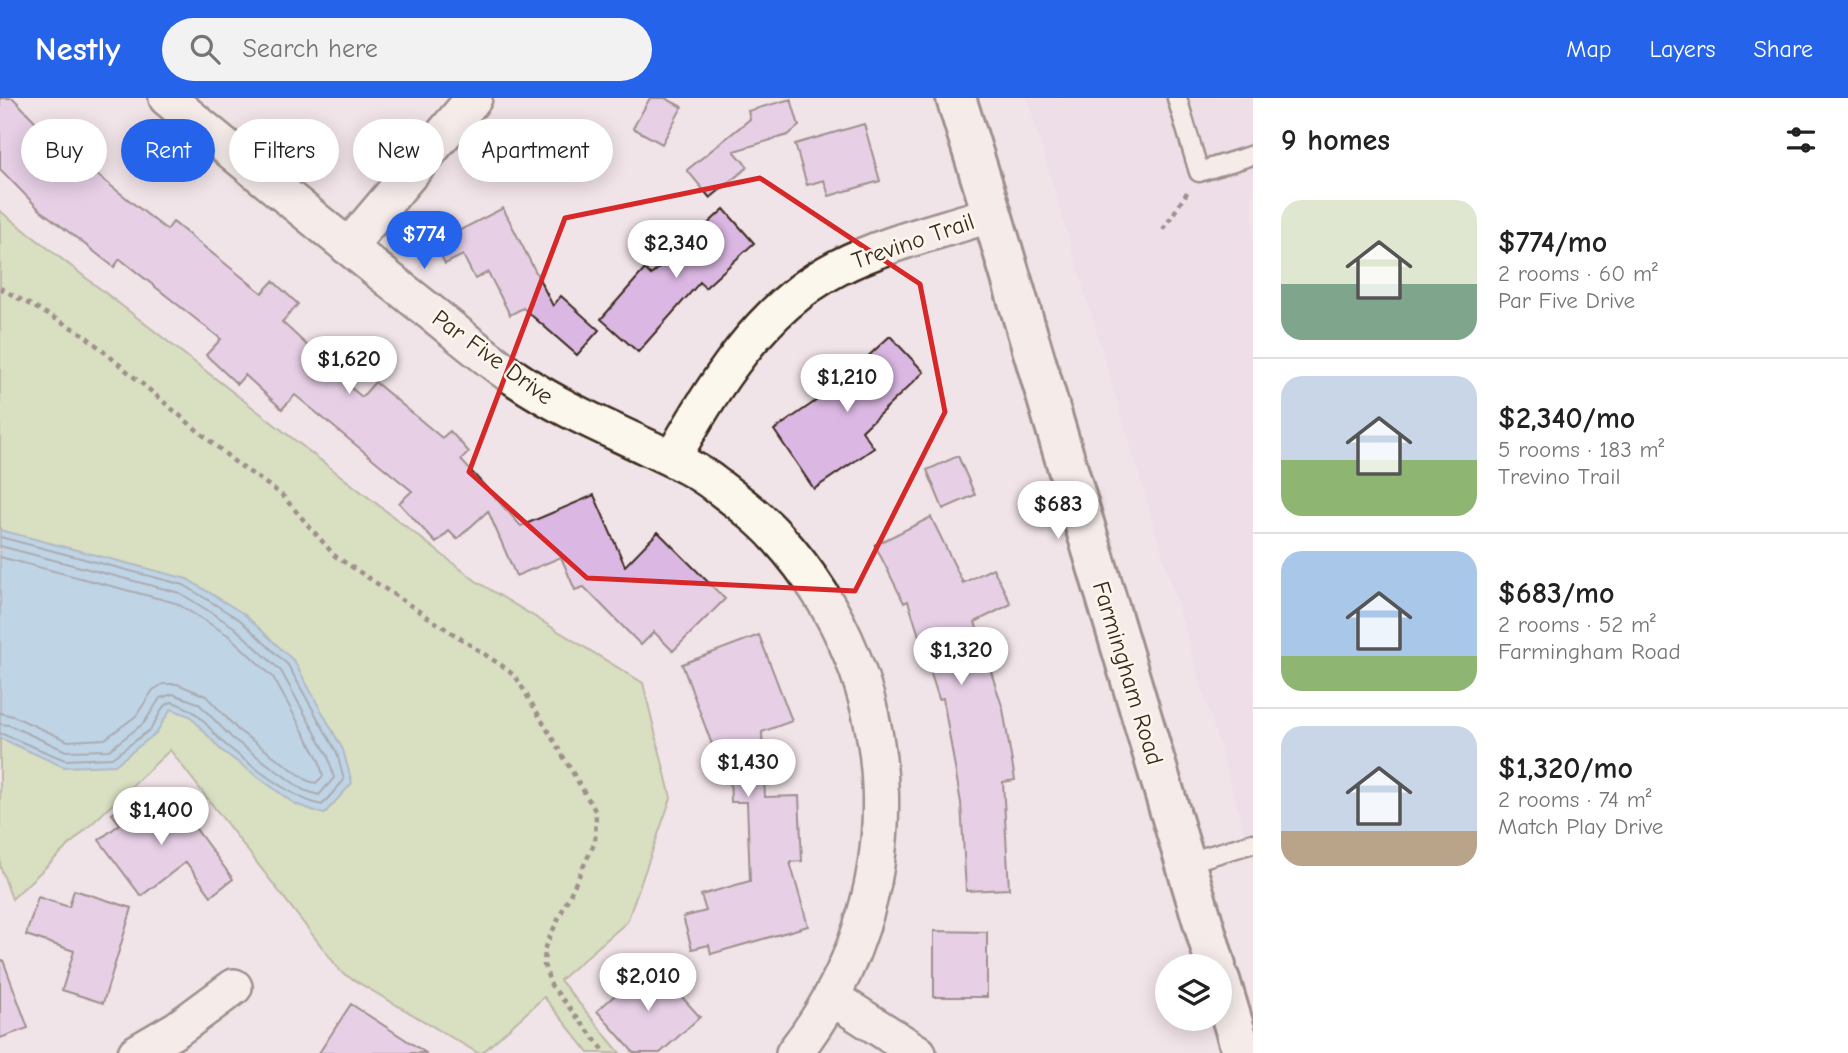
<!DOCTYPE html>
<html lang="en">
<head>
<meta charset="utf-8">
<style>
  :root { --surface:#fff; --page:#f2f2f2; --text:#222; --muted:#767676; --line:#e0e0e0; --accent:#2563eb }
  body { margin:0; font-family:"Comic Neue",sans-serif; background:var(--page); color:var(--text); height:100vh; display:flex; flex-direction:column; font-size:26px; white-space:nowrap }
  * { box-sizing:border-box; margin:0 }
  p { font-size:23px; color:var(--muted) }
  .icon { flex:none; width:38px; height:38px; fill:none; stroke:currentColor; stroke-width:2; stroke-linecap:round; stroke-linejoin:round }
  .map { position:relative; flex:1; overflow:hidden }
  .side { display:flex; flex-direction:column; background:var(--surface); width:595px }
  .side>* { flex:none }
  .top-card { position:absolute; left:21px; top:21px; width:665px; height:63px; display:flex; gap:14px }
  .fabs { position:absolute; left:1155px; top:856px; display:grid; gap:14px }
  .fabs a { display:grid; place-items:center; width:77px; height:77px; border-radius:50%; background:var(--surface); box-shadow:0 4px 18px #0003; font-size:35px }
  .price { position:absolute; translate:-50% -60px; padding:0 16px; border-radius:24px; background:#fff; color:#222; font-size:23px; line-height:46px; filter:drop-shadow(0 2px 4px #0008) }
  .price::after { content:''; position:absolute; left:50%; top:42px; width:21px; height:16px; margin-left:-10px; background:inherit; clip-path:polygon(0 0,100% 0,50% 100%) }
  .price.current { background:var(--accent); color:#fff }
  ul { padding:0; list-style:none }
  li { display:flex; align-items:center; gap:21px; height:175px; padding:0 28px }
  li+li { border-top:2px solid var(--line) }
  li span { display:grid; place-items:center; flex:none; width:196px; height:140px; border-radius:21px; color:#555 }
  li>.icon { margin-inline-start:auto }
  span .icon { width:84px; height:84px; fill:#fffc; stroke-width:1 }
  li b { font-size:30px }
  h2 { display:flex; justify-content:space-between; align-items:center; height:84px; padding:0 28px; font-size:30px }
  .chip { padding:0 24px; border-radius:32px; background:var(--surface); box-shadow:0 4px 18px #0003; font-size:24px; line-height:63px }
  .chip.current { background:var(--accent); color:#fff }
  header { display:flex; align-items:center; gap:42px; box-sizing:border-box; height:98px; padding:0 35px; background:var(--accent); color:#fff }
  header strong { font-size:33px }
  nav { display:flex; gap:38px; margin-inline-start:auto; font-size:24px }
  .search { width:490px; height:63px; background:var(--page); display:flex; align-items:center; gap:18px; box-sizing:border-box; padding:0 24px; border-radius:38px; color:var(--muted); font-size:26px }
  main { display:flex; flex:1; min-height:0 }
  .map>svg:first-child { display:block }
  .built { fill:#ead7e7 }
  .green { fill:#bcd991; stroke:#7c8258; stroke-width:2 }
  .water { fill:#83c3e3; stroke:#668694; stroke-width:2 }
  .lines { fill:none; stroke-linecap:round; stroke-linejoin:round }
  .shore { stroke:#58676d; stroke-width:2 }
  .building { fill:#dbb8e3; stroke:#3b2a1e; stroke-width:2 }
  .lane-casing { stroke:#3b2a1e; stroke-width:23 }
  .street-casing { stroke:#3b2a1e; stroke-width:40 }
  .secondary-casing { stroke:#3b2a1e; stroke-width:44 }
  .path { stroke:#3b2a1e; stroke-width:4.5; stroke-dasharray:5 5; stroke-linecap:butt }
  .lane { stroke:#fbf7ec; stroke-width:18 }
  .street { stroke:#fbf7ec; stroke-width:35 }
  .secondary { stroke:#fbf7ec; stroke-width:38 }
  .marked { fill:none; stroke:#d62828; stroke-width:5; stroke-linejoin:round }
  .labels { text-anchor:middle; dominant-baseline:central; stroke-width:5; stroke-linejoin:round; paint-order:stroke }
  .street-label { font-size:24px; fill:#3b2a1e; stroke:#fbf7ec }
</style>
</head>
<body>
<header>
<strong>Nestly</strong>
<div class="search"><svg class="icon" aria-label="search" viewBox="0 0 24 24"><circle cx="10" cy="10" r="6"/><path d="M15 15l6 6"/></svg>Search here</div>
<nav><a>Map</a><a>Layers</a><a>Share</a></nav>
</header>
<main>
<div class="map">
<svg width="1253" height="955" viewBox="0 0 1253 955">
  <rect width="100%" height="100%" fill="#f1e4e9"/>
  <filter id="ink" filterUnits="userSpaceOnUse"><feTurbulence type="fractalNoise" baseFrequency=".0143" numOctaves="2"/><feDisplacementMap in="SourceGraphic" scale="14" xChannelSelector="R" yChannelSelector="G"/><feConvolveMatrix kernelMatrix="1 2 1 2 8 2 1 2 1" color-interpolation-filters="sRGB"/></filter>
  <g filter="url(#ink)">
    <path class="built" d="M1027,0h226v762z"/>
    <path class="green" d="M0,113l476,370 167,102 28,115 -44,124 -67,58 60,73h-31l-45,-56 -62,56h-4l-136,-80 -172,-223 -158,149 -12,-33z"/>
    <path class="water" d="M0,432l187,49 57,35 50,47 49,89 9,33 -28,31 -29,-10 -74,-54 -31,-34 -19,-7 -15,24 -41,32 -51,2 -64,-29z"/>
    <g class="lines">
      <path class="shore" d="M0,439l184,48 56,35 48,45 49,88 7,27 -22,25c-28,-5 -73,-41 -96,-60 -22,-19 -22,-33 -54,-43l-8,4 -13,23 -39,29 -47,2 -65,-27
        M0,448l180,47 54,34 47,44 47,85 6,22 -15,17 -16,-5 -71,-52 -34,-35 -25,-9 -13,4 -16,25 -35,27 -43,1 -57,-26 -9,-1
        M0,459l176,46 52,32 45,42 46,83 4,16 -7,7 -8,-2 -70,-51 -32,-34 -29,-12h-14l-10,6 -17,26 -31,23 -37,2 -55,-25 -13,-3"/>
    </g>
    <path class="building" d="M0,0h13l61,64 3,-3 90,71 6,-8 89,71 11,-12 25,23 -16,18 43,40 -2,2 39,33 13,-15 67,56 8,-7 19,21 -8,8 60,66 73,-31 31,71 33,-34 67,67 -52,52 -19,-19 -13,13 -57,-58 -9,3 -14,-33 -45,19 -28,-65 -31,28 -8,-8 -13,12 -37,-40 13,-12 -117,-96 -13,14 -37,-34 -8,9 -31,-29 15,-16 -101,-80 -6,8 -75,-58 -39,-40z
      M650,0h15l17,9 -20,37 -29,-16z
      M791,1l8,27 -11,9 -54,16 14,16 -38,31 -23,-28 63,-51 -2,-8z
      M864,26l16,57 -51,15 -5,-16 -17,5 -12,-41z
      M503,110l50,98 8,-10 38,34 -22,25 -54,-47 -13,7 -22,-43 -13,7 -12,-24 -18,9 -10,-21z
      M724,111l30,34 -49,45 -5,-6 -62,70 -37,-33 44,-50 6,6z
      M890,238l34,36 -62,59 12,17 -60,41 -40,-59 59,-41z
      M958,358l17,39 -32,14 -16,-39z
      M931,419l32,66 30,-15 18,36 -36,18 28,87 12,71 -12,2 6,107 -43,2 -5,-88 -18,-105 -4,1 -31,-98 -4,2 -29,-58z
      M759,537l33,86 -30,11 3,65 34,-1 3,65 -12,1 18,64 -97,28 -2,-9 -17,4 -9,-32 23,-6 -5,-16 49,-14 -3,-79h-16l-2,-57 -15,5 -32,-86z
      M140,695l17,23 19,-14 57,77 -22,17 -25,-34 -45,34 -42,-56 21,-16 -8,-10z
      M74,792l58,18 -29,95 -41,-13 12,-39 -48,-16 12,-38 31,10z
      M934,833l53,1v65h-53z
      M3,862l25,68 -28,10v-77z
      M651,865l49,54 -40,36h-26l-37,-42z
      M351,906l75,49h-107z"/>
    <g class="lines">
      <g class="lane-casing">
        <path id="lane" d="M1177,0l22,74 54,-17
          M1185,765l68,-20"/>
      </g>
      <g class="street-casing">
        <path id="street" d="M167,0c85,70 170,141 257,209 31,24 61,51 94,73 40,27 85,46 129,67 23,11 49,22 69,38 21,16 43,32 61,52 132,144 138,363 17,516
          M348,149l126,-149
          M672,361c41,-72 88,-151 165,-191 48,-25 103,-37 155,-54
          M831,899l87,56
          M136,955l41,-24 57,-42"/>
      </g>
      <g class="secondary-casing">
        <path id="secondary" d="M956,0l36,116 224,752
          M1220,882l22,73"/>
      </g>
      <path class="path" d="M1163,132l25,-39
        M0,190l83,46 152,128 46,32 54,62 166,109 15,12 80,135 -1,30 -50,105 -1,18 7,20 55,68"/>
      <use href="#lane" class="lane"/>
      <use href="#street" class="street"/>
      <use href="#secondary" class="secondary"/>
    </g>
  </g>
  <path d="M0 0H1253V955H0ZM760,80l160,106 25,128 -90,179 -268,-13 -118,-106 96,-254z" fill="#f1e4e9" fill-opacity=".55" fill-rule="evenodd"/>
  <path class="marked" d="M760,80l160,106 25,128 -90,179 -268,-13 -118,-106 96,-254z"/>
  <g class="labels">
    <g class="street-label">
      <text transform="translate(913 143) rotate(-19)">Trevino Trail</text>
      <text transform="translate(493 259) rotate(36)">Par Five Drive</text>
      <text transform="translate(1128 575) rotate(73)">Farmingham Road</text>
    </g>
  </g>
</svg>
<div class="fabs">
<a><svg class="icon" aria-label="layers" viewBox="0 0 24 24"><path d="M12 4l9 5-9 5-9-5zM3 14l9 5 9-5"/></svg></a>
</div>
<b class="price current" style="left:424px;top:173px">$774</b>
<b class="price" style="left:676px;top:182px">$2,340</b>
<b class="price" style="left:349px;top:298px">$1,620</b>
<b class="price" style="left:847px;top:316px">$1,210</b>
<b class="price" style="left:1058px;top:443px">$683</b>
<b class="price" style="left:961px;top:589px">$1,320</b>
<b class="price" style="left:748px;top:701px">$1,430</b>
<b class="price" style="left:161px;top:749px">$1,400</b>
<b class="price" style="left:648px;top:915px">$2,010</b>
<div class="top-card">
<a class="chip">Buy</a>
<a class="chip current">Rent</a>
<a class="chip">Filters</a>
<a class="chip">New</a>
<a class="chip">Apartment</a>
</div>
</div>
<section class="side">
<h2>9 homes<svg class="icon" aria-label="filters" viewBox="0 0 24 24"><path d="M4 7h16M4 17h16"/><circle cx="9" cy="7" r="2"/><circle cx="15" cy="17" r="2"/></svg></h2>
<ul>
<li><span style="background:linear-gradient(#dfe7d0 60%,#7fa58c 0)"><svg class="icon" aria-label="home" viewBox="0 0 24 24"><path d="M3 11l9-7 9 7M6 9v11h12V9"/></svg></span><div><b>$774/mo</b><p>2 rooms · 60 m²</p><p>Par Five Drive</p></div></li>
<li><span style="background:linear-gradient(#c9d6e8 60%,#8fb573 0)"><svg class="icon" aria-label="home" viewBox="0 0 24 24"><path d="M3 11l9-7 9 7M6 9v11h12V9"/></svg></span><div><b>$2,340/mo</b><p>5 rooms · 183 m²</p><p>Trevino Trail</p></div></li>
<li><span style="background:linear-gradient(#a9c7e8 75%,#8fb573 0)"><svg class="icon" aria-label="home" viewBox="0 0 24 24"><path d="M3 11l9-7 9 7M6 9v11h12V9"/></svg></span><div><b>$683/mo</b><p>2 rooms · 52 m²</p><p>Farmingham Road</p></div></li>
<li><span style="background:linear-gradient(#c9d6e8 75%,#b9a48a 0)"><svg class="icon" aria-label="home" viewBox="0 0 24 24"><path d="M3 11l9-7 9 7M6 9v11h12V9"/></svg></span><div><b>$1,320/mo</b><p>2 rooms · 74 m²</p><p>Match Play Drive</p></div></li>
</ul>
</section>
</main>
</body>
</html>
